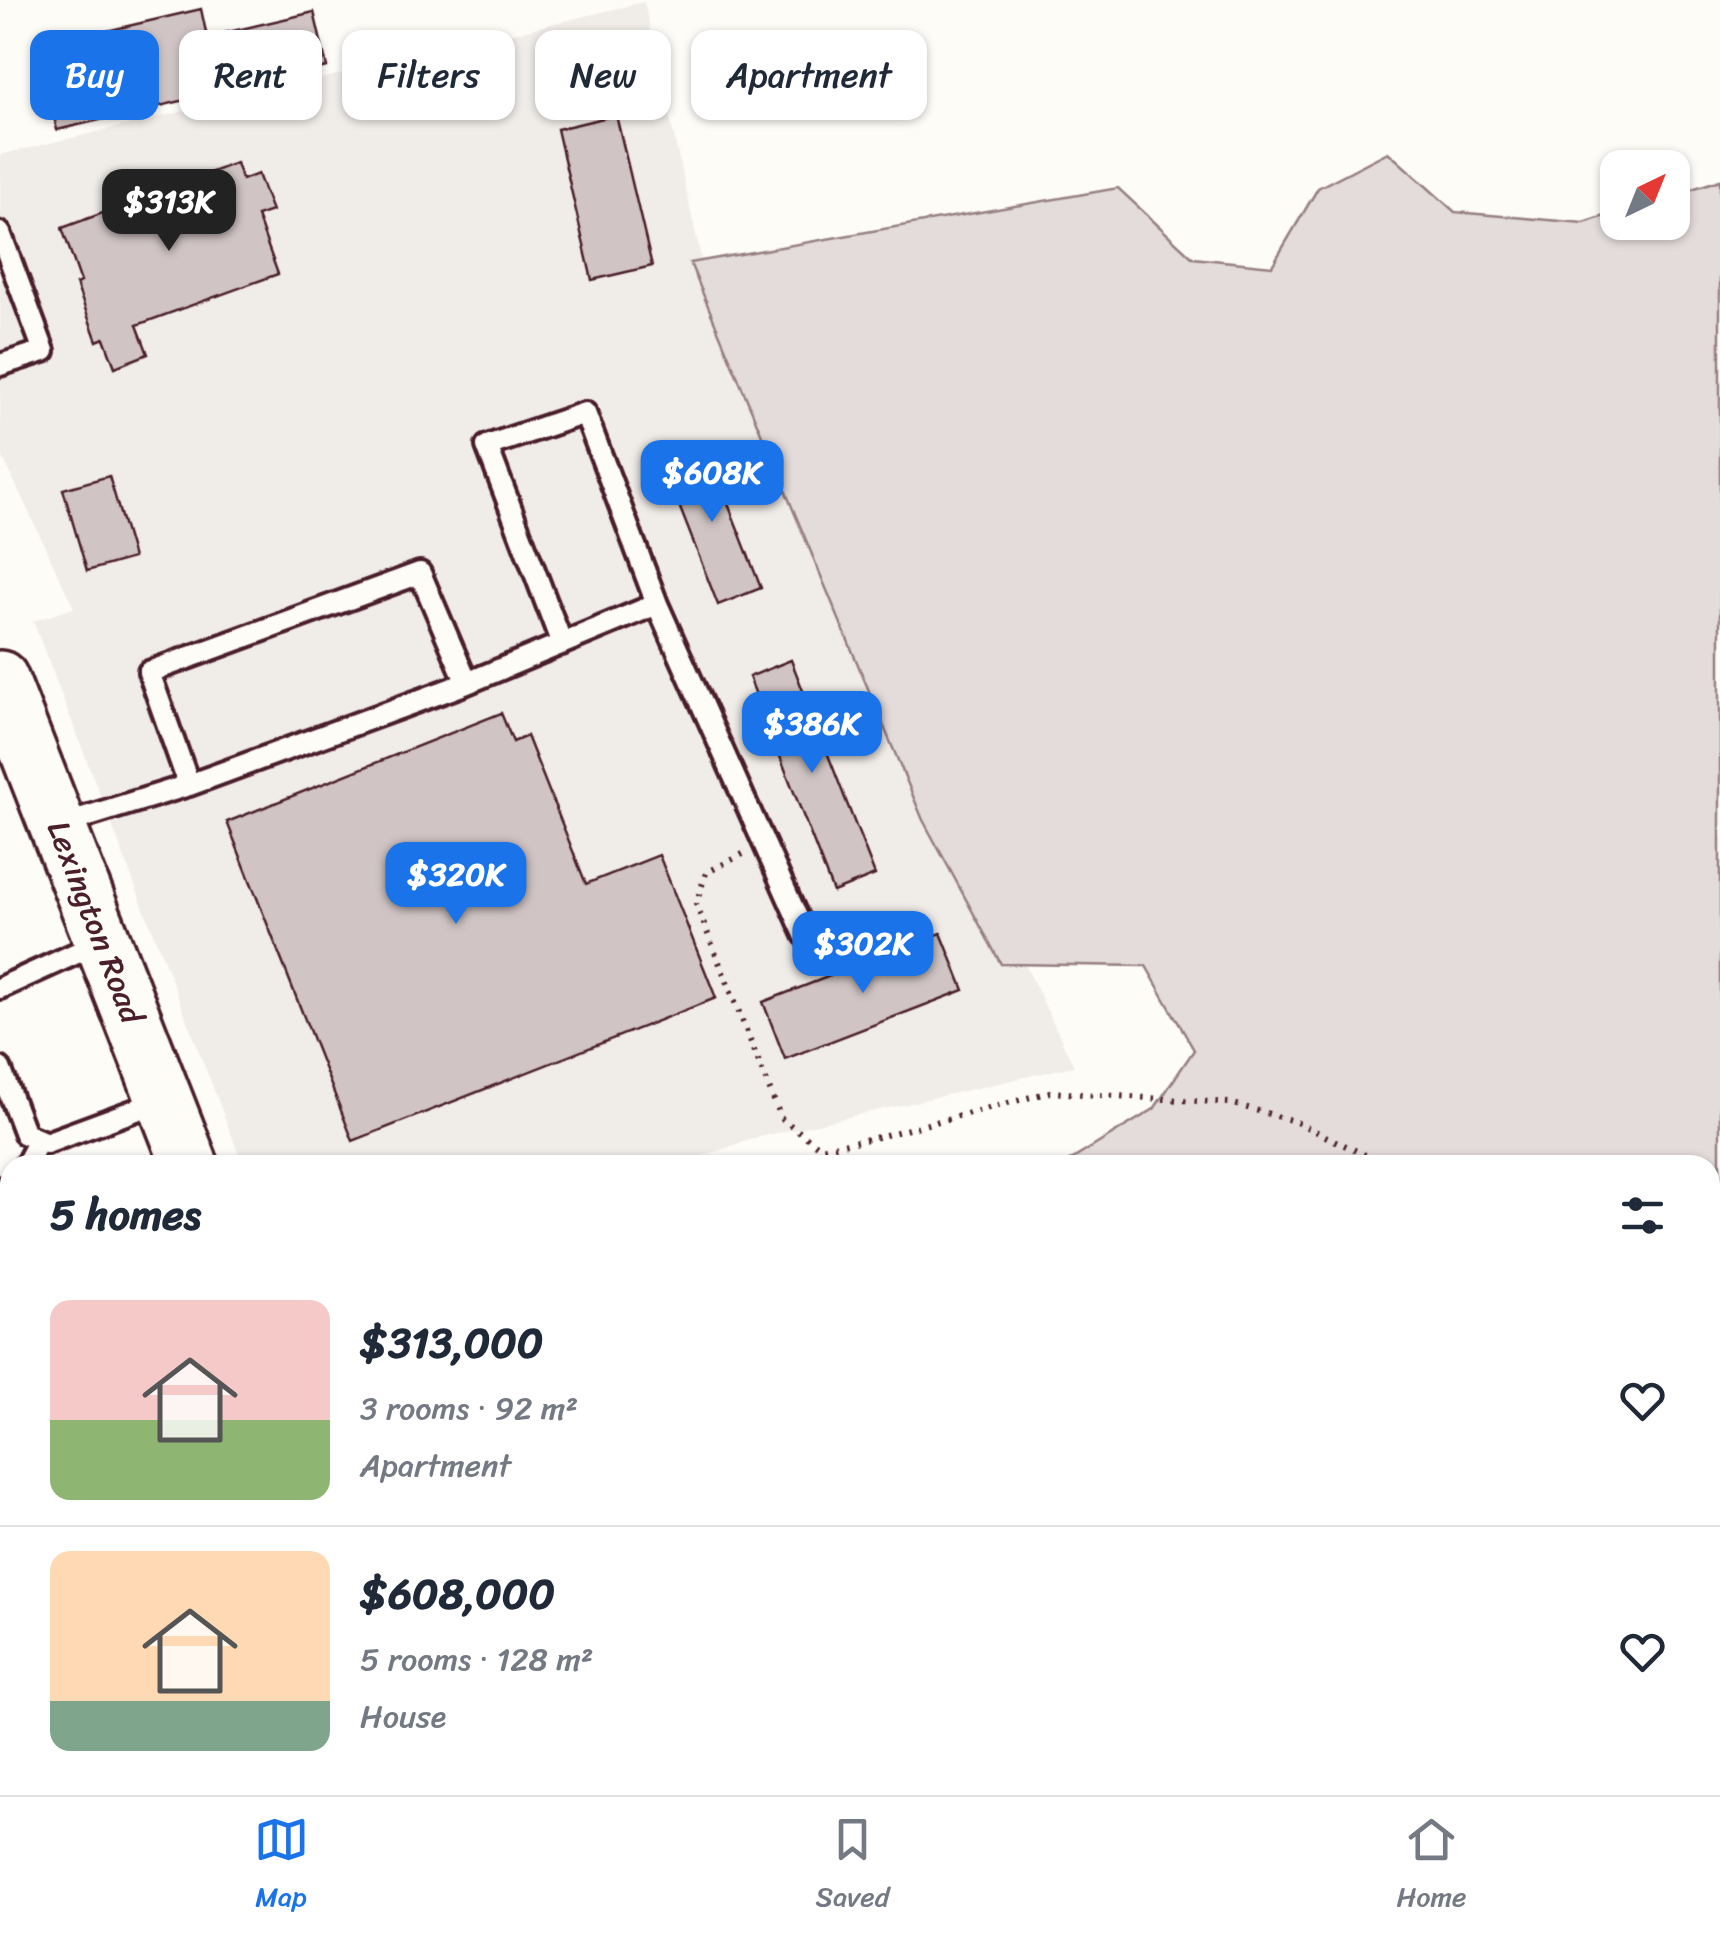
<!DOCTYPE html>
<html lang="en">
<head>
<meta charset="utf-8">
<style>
  :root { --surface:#fff; --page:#f6f6f7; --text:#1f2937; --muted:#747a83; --line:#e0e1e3; --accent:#1a73e8 }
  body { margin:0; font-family:Sriracha,sans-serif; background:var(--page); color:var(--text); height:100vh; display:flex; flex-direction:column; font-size:38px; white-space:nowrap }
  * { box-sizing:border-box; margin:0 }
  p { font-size:32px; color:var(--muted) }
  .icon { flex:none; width:55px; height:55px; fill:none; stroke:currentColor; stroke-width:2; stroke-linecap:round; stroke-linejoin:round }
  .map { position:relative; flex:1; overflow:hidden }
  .drawer { position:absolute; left:0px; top:1155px; width:1720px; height:640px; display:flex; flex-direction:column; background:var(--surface); border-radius:30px 30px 0 0; box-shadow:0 2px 8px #0004 }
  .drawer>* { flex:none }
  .top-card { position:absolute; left:30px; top:30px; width:1000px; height:90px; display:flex; gap:20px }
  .needle { width:65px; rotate:43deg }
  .controls { position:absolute; left:1600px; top:150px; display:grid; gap:20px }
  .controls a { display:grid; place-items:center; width:90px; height:90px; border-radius:20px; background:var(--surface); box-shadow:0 2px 8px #0004; font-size:50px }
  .price { position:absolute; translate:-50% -85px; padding:0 22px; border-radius:20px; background:var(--accent); color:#fff; font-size:32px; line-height:65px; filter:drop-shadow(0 2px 5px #0008) }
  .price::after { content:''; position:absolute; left:50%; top:60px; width:30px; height:22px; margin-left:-15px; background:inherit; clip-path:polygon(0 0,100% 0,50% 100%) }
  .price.active { background:#222; color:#fff }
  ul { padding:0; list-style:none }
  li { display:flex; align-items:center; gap:30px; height:250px; padding:0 50px }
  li+li { border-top:2px solid var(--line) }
  li span { display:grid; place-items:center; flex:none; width:280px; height:200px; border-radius:20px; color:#555 }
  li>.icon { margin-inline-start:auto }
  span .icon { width:120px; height:120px; fill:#fffc; stroke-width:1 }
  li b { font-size:42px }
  h2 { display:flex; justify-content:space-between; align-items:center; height:120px; padding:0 50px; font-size:42px }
  .tag { padding:0 35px; border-radius:20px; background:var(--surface); box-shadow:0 2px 8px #0004; font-size:35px; line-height:90px }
  .tag.active { background:var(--accent); color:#fff }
  .tab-bar { display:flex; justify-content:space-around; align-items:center; height:140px; border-top:2px solid var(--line); background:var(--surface); font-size:28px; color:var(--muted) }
  .tab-bar a { display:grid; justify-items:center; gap:5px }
  .tab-bar .active { color:var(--accent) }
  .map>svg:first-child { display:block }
  .built { fill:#f0ece8 }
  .green { fill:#e3dcda; stroke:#967e82; stroke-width:2.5 }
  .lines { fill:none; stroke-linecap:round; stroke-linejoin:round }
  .stream { stroke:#91777b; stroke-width:10 }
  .building { fill:#d0c5c4; stroke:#4a1f2b; stroke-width:2.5 }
  .service-casing { stroke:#4a1f2b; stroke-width:28 }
  .minor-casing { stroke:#4a1f2b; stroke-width:45 }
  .trunk-casing { stroke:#4a1f2b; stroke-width:62 }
  .path { stroke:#4a1f2b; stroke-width:6; stroke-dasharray:2.5 8; stroke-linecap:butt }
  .service { stroke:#fdfcf7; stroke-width:20 }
  .minor { stroke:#fdfcf7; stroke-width:38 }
  .trunk { stroke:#fdfcf7; stroke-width:55 }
  .labels { text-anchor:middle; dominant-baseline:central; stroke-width:10; stroke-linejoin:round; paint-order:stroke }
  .street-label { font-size:32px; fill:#4a1f2b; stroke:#fdfcf7 }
</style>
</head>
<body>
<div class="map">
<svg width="1720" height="1795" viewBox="0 0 1720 1795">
  <rect width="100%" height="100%" fill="#fdfcf7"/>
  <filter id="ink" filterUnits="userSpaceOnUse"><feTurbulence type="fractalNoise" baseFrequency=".01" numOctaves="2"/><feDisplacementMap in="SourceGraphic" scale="20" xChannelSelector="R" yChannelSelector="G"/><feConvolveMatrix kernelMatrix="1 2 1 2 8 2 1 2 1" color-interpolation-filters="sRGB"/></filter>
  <g filter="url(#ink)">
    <path class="built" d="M644,2l71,318 359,746 -319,72 -78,27h-434l-210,-544 41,-13 -74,-157v-296z"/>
    <path class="green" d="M1388,152l67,60 129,11 33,-11 1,10h54l1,-27 47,-15v1469l-10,-5v-479h-647l91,-56 40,-59 -48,-84 -145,-2 -78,-144 -233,-557 428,-75 75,70 79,8 46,-78z
      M10,1573v212h353l4,10h-367v-220z
      M520,1785h808l1,10h-805z"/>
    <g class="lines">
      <path class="stream" d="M1710,1599l10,-5
        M1402,1795l8,-10"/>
    </g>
    <path class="building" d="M201,9l6,28 107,-25 13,55 -270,63 -19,-83z
      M616,115l36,151 -60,14 -35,-151z
      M236,163l6,17 16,-6 14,37 -15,5 21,58 -141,51 11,29 -33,13 -11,-29 -7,3 -21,-57 5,-2 -19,-54 98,-36 -3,-9 25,-9 3,8z
      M705,445l56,143 -43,17 -56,-143z
      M109,476l24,82 -46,13 -24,-82z
      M791,660l84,215 -42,17 -84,-215z
      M501,713l12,29 14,-6 59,148 73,-29 57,143 -363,143 -126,-319z
      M941,933l23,57 -179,69 -22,-57z"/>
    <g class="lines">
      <g class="service-casing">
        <path id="service" d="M0,233l44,118 -44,14
          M562,644l-75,-198 98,-33 72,191
          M467,683l190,-79 148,331
          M60,825l129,-40 278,-102 -47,-110 -271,99 40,113
          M0,988l101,-46
          M0,1068l25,66 21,9 117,-43
          M26,1165l13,-25
          M0,1192l10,-8"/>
      </g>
      <g class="minor-casing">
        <path id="minor" d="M0,1536l10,-2"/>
      </g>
      <g class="trunk-casing">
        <path id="trunk" d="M0,679l190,486
          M434,1785l4,10"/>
      </g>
      <path class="path" d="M743,854l-37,19 -10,31 85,214 40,30 53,-10 176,-46 180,11 64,18 92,44
        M1710,1239l10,-1"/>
      <use href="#service" class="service"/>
      <use href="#minor" class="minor"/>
      <use href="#trunk" class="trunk"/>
    </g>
  </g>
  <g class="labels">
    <g class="street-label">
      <text transform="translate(95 922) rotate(69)">Lexington Road</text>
    </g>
  </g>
</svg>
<div class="controls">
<a><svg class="needle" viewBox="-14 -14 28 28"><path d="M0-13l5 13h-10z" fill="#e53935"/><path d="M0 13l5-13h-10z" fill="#747a83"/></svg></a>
</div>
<b class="price active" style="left:169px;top:254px">$313K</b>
<b class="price" style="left:712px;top:525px">$608K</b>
<b class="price" style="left:812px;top:776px">$386K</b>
<b class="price" style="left:456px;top:927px">$320K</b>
<b class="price" style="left:863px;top:996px">$302K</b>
<div class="top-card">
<a class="tag active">Buy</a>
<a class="tag">Rent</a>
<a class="tag">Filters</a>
<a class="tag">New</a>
<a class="tag">Apartment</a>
</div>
<section class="drawer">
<h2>5 homes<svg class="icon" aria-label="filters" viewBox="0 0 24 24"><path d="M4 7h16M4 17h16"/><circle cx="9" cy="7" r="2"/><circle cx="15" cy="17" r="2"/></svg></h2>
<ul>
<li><span style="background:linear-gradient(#f6c9c9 60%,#8fb573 0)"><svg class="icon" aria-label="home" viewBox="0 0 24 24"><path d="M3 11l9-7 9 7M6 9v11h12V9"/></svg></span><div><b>$313,000</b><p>3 rooms · 92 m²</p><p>Apartment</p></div><svg class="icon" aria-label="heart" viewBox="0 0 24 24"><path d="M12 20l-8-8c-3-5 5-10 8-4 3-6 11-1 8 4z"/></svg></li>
<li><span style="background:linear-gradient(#ffd9b3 75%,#7fa58c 0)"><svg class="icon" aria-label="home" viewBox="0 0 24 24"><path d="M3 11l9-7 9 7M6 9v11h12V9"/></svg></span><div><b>$608,000</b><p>5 rooms · 128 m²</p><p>House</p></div><svg class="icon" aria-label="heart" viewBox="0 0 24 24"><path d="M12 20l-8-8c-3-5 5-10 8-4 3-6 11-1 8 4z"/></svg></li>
</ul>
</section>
</div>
<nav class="tab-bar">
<a class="active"><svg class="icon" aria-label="map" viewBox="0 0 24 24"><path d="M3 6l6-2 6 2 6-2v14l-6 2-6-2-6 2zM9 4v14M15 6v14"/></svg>Map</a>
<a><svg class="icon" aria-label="saved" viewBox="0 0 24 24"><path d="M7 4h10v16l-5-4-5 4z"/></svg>Saved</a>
<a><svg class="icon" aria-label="home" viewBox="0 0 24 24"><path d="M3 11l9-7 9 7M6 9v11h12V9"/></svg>Home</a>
</nav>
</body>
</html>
